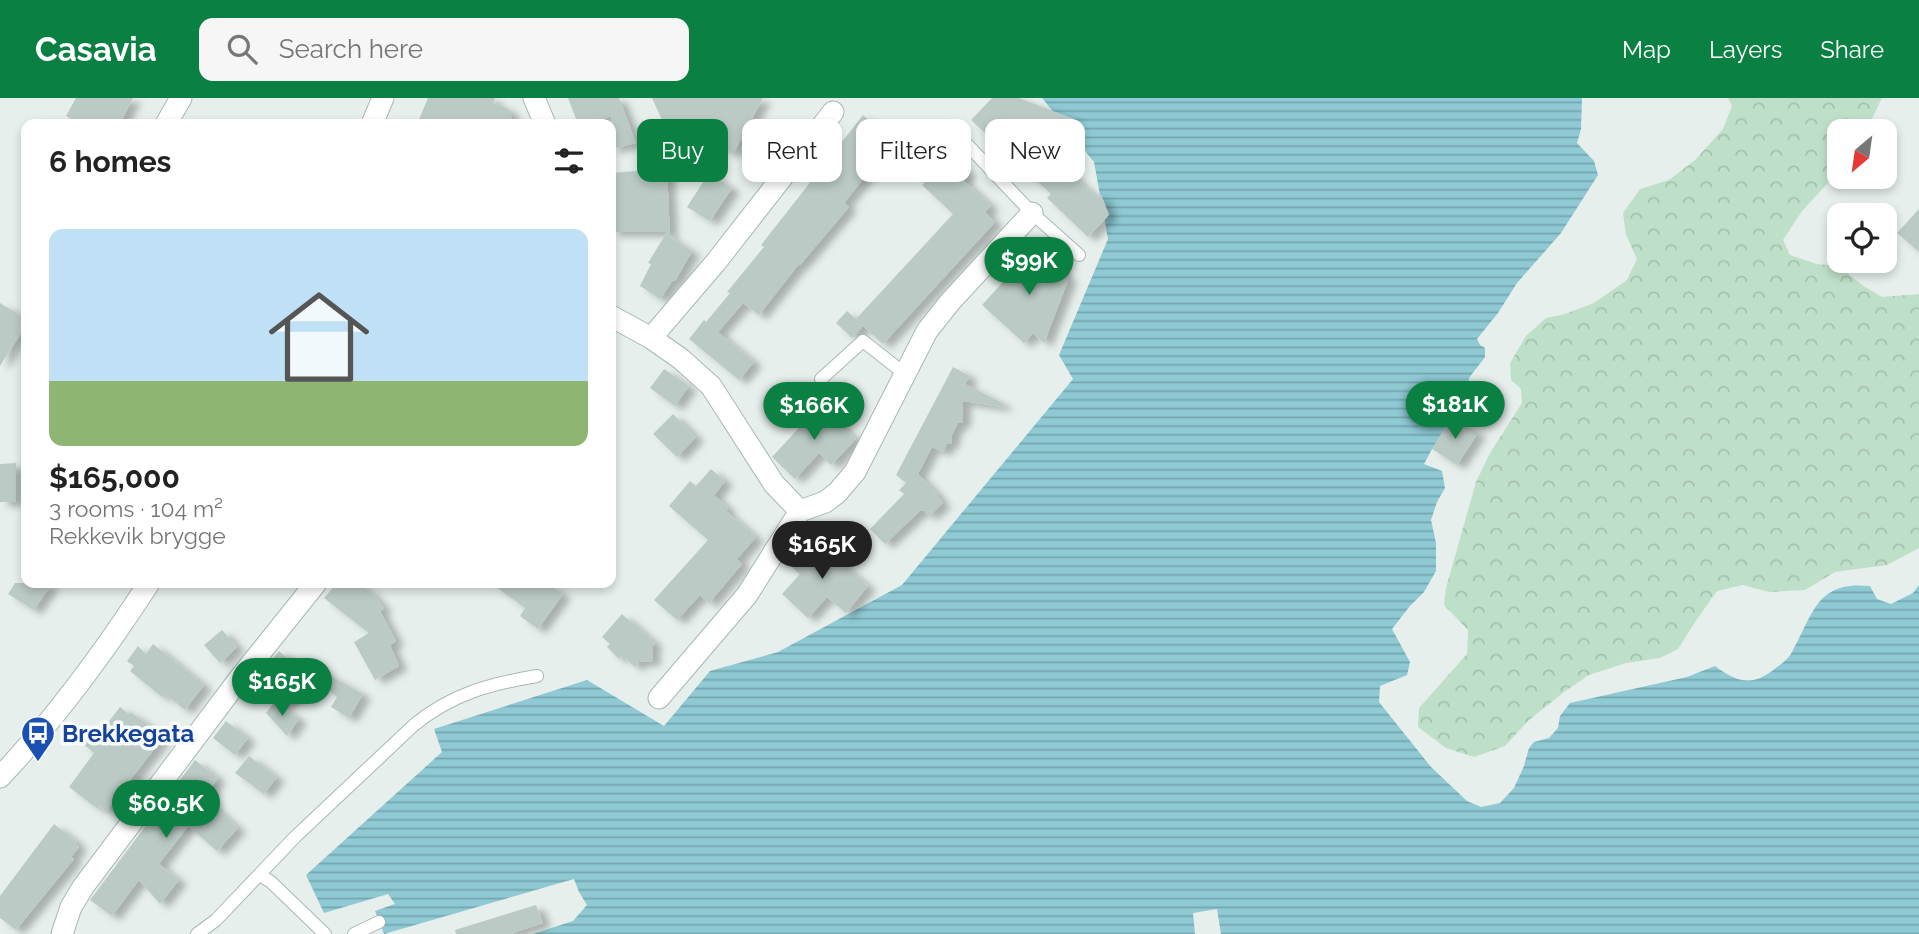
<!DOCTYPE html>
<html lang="en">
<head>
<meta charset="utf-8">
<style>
  :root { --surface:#fff; --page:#f6f6f6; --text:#222; --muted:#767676; --accent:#0b8043 }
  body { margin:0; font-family:Raleway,sans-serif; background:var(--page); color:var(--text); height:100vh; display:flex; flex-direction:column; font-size:26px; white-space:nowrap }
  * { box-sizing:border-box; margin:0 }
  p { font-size:23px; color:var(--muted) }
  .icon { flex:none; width:38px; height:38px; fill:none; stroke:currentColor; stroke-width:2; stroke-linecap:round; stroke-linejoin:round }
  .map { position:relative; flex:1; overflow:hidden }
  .panel { position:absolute; left:21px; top:21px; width:595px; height:469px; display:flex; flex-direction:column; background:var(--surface); border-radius:14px; box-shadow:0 4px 10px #0003 }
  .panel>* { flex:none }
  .top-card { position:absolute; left:637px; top:21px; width:665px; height:63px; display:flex; gap:14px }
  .needle { width:46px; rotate:209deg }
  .controls { position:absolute; left:1827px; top:21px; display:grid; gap:14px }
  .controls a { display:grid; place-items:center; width:70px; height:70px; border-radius:14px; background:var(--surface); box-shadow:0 4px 10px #0003; font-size:35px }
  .price { position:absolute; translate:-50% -60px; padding:0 16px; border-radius:24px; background:var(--accent); color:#fff; font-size:23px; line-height:46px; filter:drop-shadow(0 2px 4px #0008) }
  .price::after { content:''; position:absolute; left:50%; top:42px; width:21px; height:16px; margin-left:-10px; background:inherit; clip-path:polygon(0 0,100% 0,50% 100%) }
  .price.on { background:#222; color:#fff }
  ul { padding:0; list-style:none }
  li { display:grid; align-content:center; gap:14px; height:371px; padding:0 28px }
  li span { display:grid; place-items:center; height:217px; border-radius:14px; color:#555 }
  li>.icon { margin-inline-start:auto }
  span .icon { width:126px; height:126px; fill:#fffc; stroke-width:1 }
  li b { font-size:30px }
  h2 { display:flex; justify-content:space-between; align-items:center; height:84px; padding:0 28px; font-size:30px }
  .pill { padding:0 24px; border-radius:14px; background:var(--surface); box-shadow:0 4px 10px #0003; font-size:24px; line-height:63px }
  .pill.on { background:var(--accent); color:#fff }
  header { display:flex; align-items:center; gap:42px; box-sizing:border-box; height:98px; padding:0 35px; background:var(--accent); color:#fff }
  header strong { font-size:33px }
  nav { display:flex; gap:38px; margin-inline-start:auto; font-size:24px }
  .search { width:490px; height:63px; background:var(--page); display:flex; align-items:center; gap:18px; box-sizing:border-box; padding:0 24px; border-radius:14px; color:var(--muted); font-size:26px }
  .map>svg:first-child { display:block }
  .forest { fill:url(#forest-crowns) }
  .water { fill:url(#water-rules) }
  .building { fill:#bbcac4; filter:url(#shadow) }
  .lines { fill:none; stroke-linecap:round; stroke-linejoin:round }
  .service-casing { stroke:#a8b8b2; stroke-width:14 }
  .minor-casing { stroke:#a8b8b2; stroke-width:23 }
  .tertiary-casing { stroke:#a8b8b2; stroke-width:23 }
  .service { stroke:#fff; stroke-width:12 }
  .minor { stroke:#fff; stroke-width:21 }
  .tertiary { stroke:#fff; stroke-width:21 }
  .labels { text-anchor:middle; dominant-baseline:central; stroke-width:7; stroke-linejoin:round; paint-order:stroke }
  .transit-label { font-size:24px; font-weight:bold; fill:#164399; stroke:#f7fbf9; text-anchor:start }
</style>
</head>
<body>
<header>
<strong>Casavia</strong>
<div class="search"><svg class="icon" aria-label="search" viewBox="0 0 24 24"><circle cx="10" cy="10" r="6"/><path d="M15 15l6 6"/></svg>Search here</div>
<nav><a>Map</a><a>Layers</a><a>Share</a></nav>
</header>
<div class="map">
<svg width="1919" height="836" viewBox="0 0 1919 836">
  <defs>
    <pattern id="forest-crowns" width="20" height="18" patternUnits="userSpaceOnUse" patternTransform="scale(1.75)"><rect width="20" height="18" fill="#bfe0c8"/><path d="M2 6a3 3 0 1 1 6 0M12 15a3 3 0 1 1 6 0" fill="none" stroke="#a4c1ad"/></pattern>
    <pattern id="water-rules" width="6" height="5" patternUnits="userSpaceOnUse" patternTransform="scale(1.75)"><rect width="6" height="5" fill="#8ec9d4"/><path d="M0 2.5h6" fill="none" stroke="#74a5ad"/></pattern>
    <filter id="shadow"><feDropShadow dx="8" dy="4.5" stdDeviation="3.5" flood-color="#0004"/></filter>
  </defs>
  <rect width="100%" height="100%" fill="#e6efeb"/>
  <path class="forest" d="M1728,0h154l-16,33h-27v40l-37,40 -19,29 7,15 27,9 22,2 23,19 20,12 37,-3v254l-32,17 -52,7 -30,18 -36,2 -26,-7 -26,6 -22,31 -17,27 -18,9 -34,5 -37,12 -25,17 -36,29 -23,25 -31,11 -28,-9 -28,-21 1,-19 48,-54 1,-24 -24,-25 2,-17 30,-106 14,-29 32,-50 -1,-14 -10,-9 -1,-17 16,-27 20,-18 19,-4 29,-11 33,-23 10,-21 -11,-24 -3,-22 17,-24 29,-9 26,-20 28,-31 9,-23z"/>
  <path class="water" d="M1042,0h540l-1,31 -4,14 17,18 4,14 -37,58 -44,50 -19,30 -21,26 3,6 5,3v9l-16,21 -1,19 -3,11 -13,9 -20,32 -8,15 18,7 3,17 -8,14 -6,18 5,23v28l-12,21 -14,14 -18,23 18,33 -3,13 -27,11 -1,16 52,65 36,34 14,6 19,-4 14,-15 10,-22 5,-18 5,-6 15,-4 9,-10 2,-12 10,-13 117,-26 28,-11c22,17 39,21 62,1 6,-4 12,-9 15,-15 22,-39 24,-71 78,-66l7,13 14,5 22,-11 6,-8v349h-698l-4,-25 -24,4 2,21h-662l40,-13 14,-16 -8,-13 -5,-13 -190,55 -9,-23 20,-7 -7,-10 -64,19 -18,-38 136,-123 -8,-23 153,-49 77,46 46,-55 68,-19 124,-67 171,-206 -14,-24 49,-116 -14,-77z"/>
  <path class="building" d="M76,0h57l-13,26h-52l3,-5 -5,-3z
    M428,0h67l-2,5 16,6 4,15h-96z
    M568,0h51l17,45 -25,6v-33l-21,8h-12z
    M652,0h111l-30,56 -47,-25 -5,6 -18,-13z
    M992,0h27l55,21 -8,9 7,5 -21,23 45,42 4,-4 8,21 -21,22 -41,-39 4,-4 -80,-74z
    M863,17l31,25 -50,63 5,4 -49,58 -1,-1 -40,51 -16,-12 -25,29 36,30 -15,18 -50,-41 15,-19 2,2 24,-29 -3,-1 37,-45 -3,-2z
    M952,59l17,16 -6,7 28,26 -6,6 10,10 -112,122 -20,-18 -11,12 -16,-15 11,-12 9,8 97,-105 -31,-29 15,-16 2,2z
    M667,71l3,68 22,14 -17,30 -2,-1 -13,19 -20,-13 11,-22 -3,-1 19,-31h-56v-18l4,-1 -4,-18v-22z
    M709,75l23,15 -22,33 -23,-14z
    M1919,111v43l-22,-19z
    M1035,149l34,31 -25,65 -11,-10 -9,10 -42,-38z
    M0,205l26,16v6l-26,41z
    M953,269l17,9 -5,8 39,20 -1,3 -40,-6v22h-5l-6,12 -1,9h-4l-4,8 -11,-5 -14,27 20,21 -1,1 6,7 -14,13 -6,-6 -3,1 -35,33 -15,-15 34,-35 -5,-4 7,-7 -10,-8z
    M664,271l25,17 -14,20 -25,-18z
    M823,304l13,13 -3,3 23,21 -25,26 -12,-12 -24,26 -23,-22z
    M673,316l23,23 -19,20 -24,-23z
    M1452,319l26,16 -21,32 -25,-16z
    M16,365v39h-16v-38z
    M711,371l14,12 -11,14 14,13 -2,3 30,26 -19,22 5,5 -33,39 -9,-8 -23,25 -23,-20 54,-60 -39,-34 21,-25 6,5z
    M810,439l58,49 -22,27 -19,-16 -19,21 -26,-24 18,-20 -12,-10z
    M15,485h37l-18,27 -26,-16z
    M337,485h21l14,10 12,15 -4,3 16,30 -6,4 9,21 -24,14 -21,-38 15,-9 -45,-35z
    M491,485h55l17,11 -25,35 -18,-13 5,-8z
    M622,516l33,29 -3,4 1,14 -14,1 -4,5 -13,-12 -3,4 -12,-12 3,-3 -8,-7z
    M222,532l15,17 -17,16 -16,-18z
    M153,546l51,41 -19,25 -20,-16 -3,3 -32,-26 4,-5 -7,-5 11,-15 8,8z
    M279,553l31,27 -24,27 -29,-27z
    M316,570l47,26 -14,24 -18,-11 6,-10 -26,-22z
    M275,603l24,18 -12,17 -21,-23z
    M120,609l9,7 1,-2 17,12 -2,2 17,13 -56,72 -6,-5 -2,3 -29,-22 25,-34 -12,-10 12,-13 5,4z
    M226,623l22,17 -13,17 -22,-17z
    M249,658l28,21 -13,17 -29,-21z
    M195,662l23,18 -14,19 34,31 -21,23 -29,-25 -29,38 20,16 -19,24 -21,-24 -27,36 -22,-16z
    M54,726l23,18 -2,2 4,3 -8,10 3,2 -58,71 -16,-12v-22z
    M536,807l7,18 -33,11h-54l-1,-4z"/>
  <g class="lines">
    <g class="service-casing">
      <path id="service" d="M960,39l72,76 47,42
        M821,281l42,-38 42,33
        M260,777l11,7 54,52
        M197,836l19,-14 79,-83 119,-112c38,-31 75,-41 123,-49
        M354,836l25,-12"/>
    </g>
    <g class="minor-casing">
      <path id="minor" d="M534,0l11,26
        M166,26l15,-26
        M611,218l40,22 30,21 30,27 63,98 26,27
        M651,240l65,-76 117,-150
        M659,600l88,-103 53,-84 25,-9 12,-9 18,-21 72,-141 23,-29 82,-89
        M62,836l9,-27 12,-20 157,-209 76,-95"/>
    </g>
    <g class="tertiary-casing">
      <path id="tertiary" d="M372,26l11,-26
        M0,679c56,-59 105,-126 149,-194"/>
    </g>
    <use href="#service" class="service"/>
    <use href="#minor" class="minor"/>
    <use href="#tertiary" class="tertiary"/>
  </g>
  <defs>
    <g id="bus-pin" transform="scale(1.75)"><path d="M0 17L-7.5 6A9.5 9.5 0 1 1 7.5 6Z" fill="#1a4fb4" stroke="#f7fbf9"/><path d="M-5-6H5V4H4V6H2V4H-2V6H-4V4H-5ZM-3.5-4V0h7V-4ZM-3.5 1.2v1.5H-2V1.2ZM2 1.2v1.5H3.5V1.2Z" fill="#fff"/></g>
  </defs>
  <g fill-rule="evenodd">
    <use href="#bus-pin" x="38" y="635"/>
  </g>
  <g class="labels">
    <g class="transit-label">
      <text x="62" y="635">Brekkegata</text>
    </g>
  </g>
</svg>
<div class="controls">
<a><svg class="needle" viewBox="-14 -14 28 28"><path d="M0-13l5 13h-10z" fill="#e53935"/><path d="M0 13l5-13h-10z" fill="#767676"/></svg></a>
<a><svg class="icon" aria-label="locate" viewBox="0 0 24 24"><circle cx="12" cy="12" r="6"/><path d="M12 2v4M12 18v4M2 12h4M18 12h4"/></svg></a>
</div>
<b class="price" style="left:1029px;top:199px">$99K</b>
<b class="price" style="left:1455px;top:343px">$181K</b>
<b class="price" style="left:814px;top:344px">$166K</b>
<b class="price on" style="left:822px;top:483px">$165K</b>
<b class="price" style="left:282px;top:620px">$165K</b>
<b class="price" style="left:166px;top:742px">$60.5K</b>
<div class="top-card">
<a class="pill on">Buy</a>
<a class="pill">Rent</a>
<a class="pill">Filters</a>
<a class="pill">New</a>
</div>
<section class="panel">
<h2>6 homes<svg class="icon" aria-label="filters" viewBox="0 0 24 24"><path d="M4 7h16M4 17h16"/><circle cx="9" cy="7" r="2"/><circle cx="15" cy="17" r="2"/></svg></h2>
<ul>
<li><span style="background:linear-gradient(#bfe0f5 70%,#8fb573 0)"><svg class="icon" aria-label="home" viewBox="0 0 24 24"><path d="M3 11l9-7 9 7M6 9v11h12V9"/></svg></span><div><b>$165,000</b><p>3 rooms · 104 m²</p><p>Rekkevik brygge</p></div></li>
</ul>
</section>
</div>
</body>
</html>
